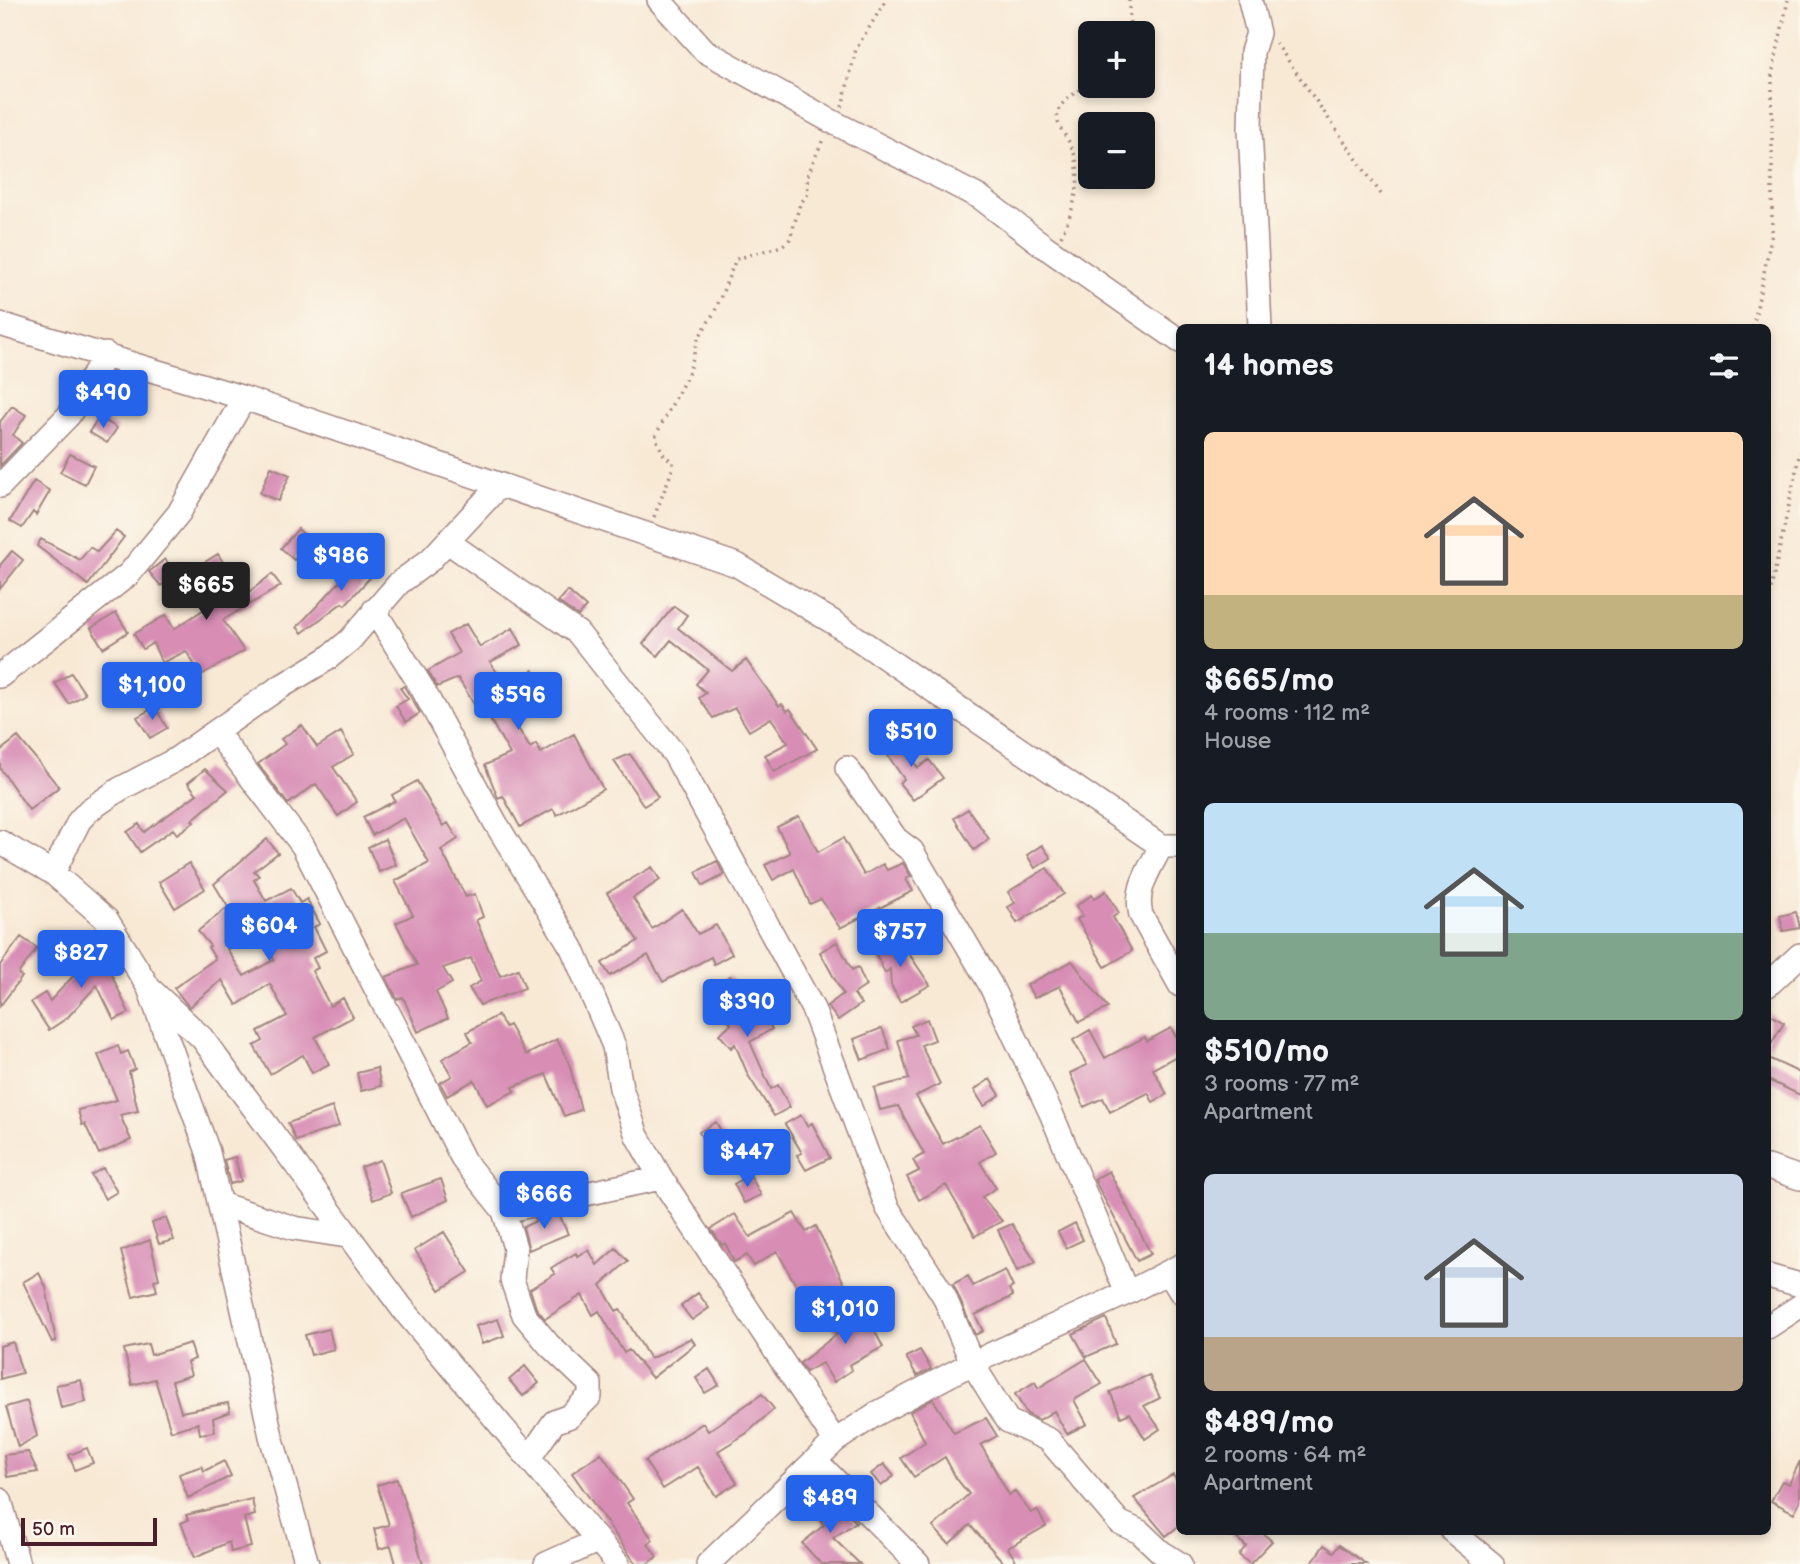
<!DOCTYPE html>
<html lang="en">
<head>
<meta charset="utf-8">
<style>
  :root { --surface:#171b24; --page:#20242c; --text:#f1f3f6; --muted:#9ea1a6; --accent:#2563eb }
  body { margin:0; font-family:"Balsamiq Sans",sans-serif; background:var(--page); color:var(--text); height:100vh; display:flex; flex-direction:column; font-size:26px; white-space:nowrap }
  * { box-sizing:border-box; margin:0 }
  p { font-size:23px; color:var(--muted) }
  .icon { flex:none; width:38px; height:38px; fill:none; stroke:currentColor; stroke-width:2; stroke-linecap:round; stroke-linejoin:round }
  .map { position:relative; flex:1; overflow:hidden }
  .drawer { position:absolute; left:1176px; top:324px; width:595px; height:1211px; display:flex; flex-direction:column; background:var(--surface); border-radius:10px; box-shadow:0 4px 10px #0003 }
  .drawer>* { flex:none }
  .buttons { position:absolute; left:1078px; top:21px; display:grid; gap:14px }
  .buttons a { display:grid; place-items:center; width:77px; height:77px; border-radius:10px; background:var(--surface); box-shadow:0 4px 10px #0003; font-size:35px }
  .scale { position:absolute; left:21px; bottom:18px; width:136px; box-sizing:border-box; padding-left:7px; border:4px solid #4a1f2b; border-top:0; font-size:19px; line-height:24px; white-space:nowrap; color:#4a1f2b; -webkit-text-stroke:5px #fbf7ec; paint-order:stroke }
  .price { position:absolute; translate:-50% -60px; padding:0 16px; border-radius:7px; background:var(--accent); color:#fff; font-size:23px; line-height:46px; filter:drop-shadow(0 2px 4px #0008) }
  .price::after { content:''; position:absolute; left:50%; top:42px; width:21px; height:16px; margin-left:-10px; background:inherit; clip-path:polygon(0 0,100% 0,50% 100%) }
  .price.active { background:#222; color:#fff }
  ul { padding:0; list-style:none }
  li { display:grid; align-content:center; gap:14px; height:371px; padding:0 28px }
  li span { display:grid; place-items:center; height:217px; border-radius:10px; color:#555 }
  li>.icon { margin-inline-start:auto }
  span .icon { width:126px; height:126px; fill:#fffc; stroke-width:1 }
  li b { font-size:30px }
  h2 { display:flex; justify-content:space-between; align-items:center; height:84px; padding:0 28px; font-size:30px }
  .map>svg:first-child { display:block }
  .building { fill:#d88db5; fill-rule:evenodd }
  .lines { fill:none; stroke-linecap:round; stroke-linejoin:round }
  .minor-casing { stroke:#a18480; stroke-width:26 }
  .path { stroke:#a18480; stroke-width:3.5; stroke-dasharray:2 5; stroke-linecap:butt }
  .minor { stroke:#fff; stroke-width:23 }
</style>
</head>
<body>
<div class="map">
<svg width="1800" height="1564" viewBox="0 0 1800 1564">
  <rect width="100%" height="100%" fill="#fbf7ec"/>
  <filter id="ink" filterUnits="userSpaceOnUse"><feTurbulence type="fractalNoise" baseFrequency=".0143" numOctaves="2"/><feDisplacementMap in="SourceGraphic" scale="14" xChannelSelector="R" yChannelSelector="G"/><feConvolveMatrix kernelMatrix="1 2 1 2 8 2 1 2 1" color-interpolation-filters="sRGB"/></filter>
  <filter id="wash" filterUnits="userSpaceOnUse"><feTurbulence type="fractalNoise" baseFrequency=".00686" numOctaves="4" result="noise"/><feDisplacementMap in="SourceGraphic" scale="28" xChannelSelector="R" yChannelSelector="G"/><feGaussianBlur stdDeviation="1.57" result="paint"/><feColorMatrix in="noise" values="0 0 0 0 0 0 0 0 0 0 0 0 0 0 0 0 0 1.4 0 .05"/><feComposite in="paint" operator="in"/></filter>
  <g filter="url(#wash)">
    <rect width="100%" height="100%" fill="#f8e9d5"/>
    <g id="blocks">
      <path class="building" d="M12,406l14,9 -13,20 9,8 -22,23v-44z
        M99,417l18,11 -10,15 -18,-11z
        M70,454l24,12 -9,18 -25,-12z
        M271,467l19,8 -12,26 -18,-8z
        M34,481l16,10 -14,24 -3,-3 -11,16 -12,-7z
        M298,529l13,12 -17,19 -13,-12z
        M116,531l8,6 -36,48 -51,-39 4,-7 39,21 10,-13 7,5z
        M12,551l11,9 -23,29v-24z
        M218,554l26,42 28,-22 9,12 -58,34 21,31 -43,24 -15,-24 -24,12 -9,-20 -10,6 -9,-15 32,-19 8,14 44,-29 -21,-33z
        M364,556l14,13 -33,36 -3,-2 -40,30 -5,-6z
        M165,559l11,14 -15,13 -12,-14z
        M568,591l18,16 -8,9 -20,-14z
        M674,606l13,9 -9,13 54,43 14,-11 33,46 3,-2 5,7 3,-2 27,40 -43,23 -9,-17 23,-12 -17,-25 -22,13 -14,-23 -22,10 -14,-20 7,-5 -10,-9 12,-14 -37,-30 -13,16 -15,-12z
        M116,613l12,19 -25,16 -12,-20z
        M466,624l14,23 33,-19 9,17 -32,17 15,23 28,-15 16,32 -34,21 15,25 6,-4 5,9 33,-19 29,55 -46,26 -4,-6 -33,18 -17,-31 -5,2 -13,-33 25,-11 -22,-38 -5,3 -25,-41 -21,9 -9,-16 31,-18 -11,-19z
        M71,673l14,21 -16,10 -14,-21z
        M404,686l16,27 -14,9 -10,-16 12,-7 -8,-11z
        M155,707l12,21 -17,10 -13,-21z
        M302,725l15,22 24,-15 13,22 -21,13 24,35 -19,14 -22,-32 -28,20 -30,-40 27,-20 -4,-5z
        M893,734l25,34 11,-8 14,18 -30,22 -14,-17 5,-4 -24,-35z
        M18,737l41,50 -30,23 -29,-42v-17z
        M630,754l28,43 -14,9 -30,-45z
        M205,769l23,21 -36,30 2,2 -17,12 -4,-5 -33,23 -13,-20 12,-8 5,8 53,-38 -9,-11z
        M417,781l26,45 5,-3 10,16 -17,11 25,47 9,-3 8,23 -7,3 24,56 18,-7 7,19 -45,17 -11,-17 12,-7 -10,-23 -28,10 9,15 -16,9 12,26 -30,14 -15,-35 -6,2 -11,-22 31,-12 -21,-42 17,-8 -18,-34 34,-18 -25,-45 -32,17 -9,-18 32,-16 -3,-6z
        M968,809l21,30 -15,11 -20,-32z
        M799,816l19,36 25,-14 21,37 19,-11 4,6 16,-7 8,13 -5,3 7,12 -73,37 -19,-29 -11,5 -16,-35 -21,11 -8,-15 25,-12 -13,-26z
        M267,839l11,14 -24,18 5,5 -5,4 12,21 25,-13 9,15 7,-4 13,25 -6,3 12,24 -13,7 5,10 -6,3 18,35 13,-8 10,19 -38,20 14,27 -17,9 -9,-18 -33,19 -16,-28 9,-5 -5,-10 29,-15 -17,-32 -33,21 -15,-25 -33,27 -15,-19 41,-29 -7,-12 2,-1 -12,-15 30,-24 -14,-23zM262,933l12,27 -30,16 -17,-27z
        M385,839l11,26 -17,7 -11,-25z
        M1042,845l9,13 -16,10 -8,-13z
        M717,861l7,14 -21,11 -7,-14z
        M189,863l16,26 -30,19 -16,-26z
        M652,867l8,13 -27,18 19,31 30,-20 16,25 18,-9 16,29 -18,10 -3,-7 -48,25 -15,-27 -38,21 -8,-13 36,-22 -31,-48z
        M1047,868l17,26 -47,29 -9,-16 7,-4 -7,-11z
        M1106,891l13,22 -6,4 19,34 -27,16 -28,-48 6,-3 -7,-10 16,-11 2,4z
        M1796,912l4,16 -17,3 -3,-15z
        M887,936l7,15 9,-6 27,40 -30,17 -9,-17 -1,-16 -5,4 -14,-29z
        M21,937l16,11 -19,26 4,3 -22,29v-41z
        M837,942l15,28 6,-3 8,19 -12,8 7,10 -23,16 -11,-14 16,-12 -23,-42z
        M82,944l14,20 9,-4 24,53 -15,7 -17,-35 -30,33 -18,12 -18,-28 14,-9 5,8 27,-29 -11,-18z
        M1072,961l36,47 -29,14 -19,-36 -26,12 -7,-13z
        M730,976l19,30 8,-4 15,27 -22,13 21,47 7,-4 12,22 -16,9 -26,-41 -13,-31 -4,4 -12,-14 12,-10 -22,-35z
        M1768,1013l16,10 -16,26z
        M498,1015l7,12 4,-2 17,30 31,-16 12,24 12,47 -17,6 -18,-42 -33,13 2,4 -28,14 -13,-25 -27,16 -7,-13 12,-7 -10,-17 30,-17 -5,-10z
        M927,1019l8,21 -14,5 19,39 -24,12 27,48 37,-19 16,27 -16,10 16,26 -14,9 20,24 -27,15 -29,-51 -27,15 -12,-23 12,-6 -6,-11 11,-6 -26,-48 -18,4 -6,-22 35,-9 -11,-39 18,-5 -5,-9z
        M882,1028l8,21 -28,11 -8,-21z
        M1171,1028l9,16v10l-27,15 14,25 -14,8 -5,-9 -38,19 -7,-14 -19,9 -14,-34 17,-8 -14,-25 17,-10 15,28 40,-21 2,4z
        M118,1046l3,8 7,-3 7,18 -6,3 9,39 -18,4 11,25 -32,14 -14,-30 -3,1 -4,-15 39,-10 -19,-45z
        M1768,1058l32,15v22l-32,-15z
        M377,1068l4,18 -20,5 -4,-18z
        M990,1079l10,16 -16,11 -10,-16z
        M332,1107l7,19 -43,15 -8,-18z
        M801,1115l6,11 5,-3 18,35 -24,12 -9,-15 5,-2 -17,-29z
        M716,1122l15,27 -17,10 -15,-27z
        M235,1157l6,24 -11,3 -6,-24z
        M380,1160l11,33 -18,7 -12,-33z
        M103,1168l14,24 -12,7 -14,-24z
        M558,1171l7,13 -38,8 -3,-10z
        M1109,1171l42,83 -14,7 -43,-82z
        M750,1175l11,20 -17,8 -10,-19z
        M441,1179l7,21 -37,17 -10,-24z
        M794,1213l12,19 10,-6 29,59 -37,22 -31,-56 -23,15 -7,-11 -13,7 -9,-19 -3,2 -11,-16 24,-15 15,23z
        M559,1214l9,20 -39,16 -6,-23 13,-6 -1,-2z
        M166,1218l8,22 -15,4 -7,-21z
        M1075,1223l8,17 -17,8 -8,-16z
        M1012,1224l24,38 -19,9 -19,-41z
        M444,1232l25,40 -29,18 -25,-40z
        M150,1240l9,39 -5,1 3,11 -24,6 -12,-46z
        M616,1248l12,13 -27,24 15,26 4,-2 30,50 41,-21 4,6 -43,34 -23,-28 -5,3 -25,-42 -6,4 -11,-20 -37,24 -9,-11 -6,-19 25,-15 -4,-6 25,-15 1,3 12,-6 8,15z
        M1005,1270l8,17 -4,2 4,7 -38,19 8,16 -8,4 -22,-51 15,-8 5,10z
        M39,1273l7,14 10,54 -4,1 -29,-60z
        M698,1293l11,15 -17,12 -11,-14z
        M853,1311l4,6 8,-5 18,35 -34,18 3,5 -18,12 -12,-19 -16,9 -6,-9 37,-29 -7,-11z
        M1106,1318l10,26 -30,13 -13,-23z
        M498,1319l6,17 -22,8 -6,-18z
        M329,1329l5,20 -23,6 -6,-20z
        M13,1342l9,31 -22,6v-33z
        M190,1343l5,16 -8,3 4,13 -19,6 9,31 47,-9 2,9 -17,6 2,14 -15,2 -2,-11 -27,8 -16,-52 -23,6 -8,-36 24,-5 3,11z
        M920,1350l11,19 -14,7 -11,-19z
        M1086,1359l16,25 -28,16 13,24 -20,10 -13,-23 -15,9 -12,-6 -12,-20 20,-12 3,6z
        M525,1366l14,17 -16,13 -14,-16z
        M709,1369l10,16 -14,8 -9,-15z
        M1149,1375l11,23 -16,8 16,23 -15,10 -15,-26 -9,4 -11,-25z
        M81,1380l5,22 -25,6 -5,-23z
        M762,1394l12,15 -27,24 -29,18 19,32 -21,13 -18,-29 -35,22 -18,-28 58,-38 5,8z
        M933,1399l21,34 32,-15 11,18 -16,9 28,50 5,-4 17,22 6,-3 9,16 -38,22 10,16h-13l-35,-39 -21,19 -16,-17 36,-33 -13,-16 -11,-21 -31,20 -13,-19 24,-16 -15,-30z
        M27,1401l10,35 -19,11 -12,-40z
        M87,1448l6,15 -18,7 -6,-15z
        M28,1452l10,20 -31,5 -3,-22z
        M601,1453l32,46 -6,4 26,37 -5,4 9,13 -10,7h-11l-64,-91z
        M224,1461l7,15 -43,22 -9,-24 23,-8 2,5z
        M1800,1461v40l-6,12 -23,-12 11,-20 7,3z
        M884,1464l10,12 -13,10 -10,-12z
        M1173,1475l7,12v38l-14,11 -32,-38z
        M397,1479l16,51 10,34h-27l-5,-18 -12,3 -5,-20 15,-4 -12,-40z
        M832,1497l24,25 -23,16 27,26h-39l-19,-21 22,-18 -11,-16z
        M252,1499l3,16 -11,3 7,29 -20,5 -2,-10 -34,15 -14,-34 7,-3 -2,-5z
        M1228,1531h32l12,10 -22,23 -11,-9 7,-9z
        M1324,1545l10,7 5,-7 27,19h-55z"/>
    </g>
  </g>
  <g filter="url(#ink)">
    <use href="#blocks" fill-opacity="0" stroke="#a18480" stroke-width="2"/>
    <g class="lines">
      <g class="minor-casing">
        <path id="minor" d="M659,0l46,51 124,69 152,78 63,48 136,95
          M1250,0l8,33 -6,19 -2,77 10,198
          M0,324l244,74 493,167 96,57 328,224h19
          M0,486l69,-71 37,-61
          M448,542l130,91 97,122 138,254 74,198 57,89 28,67 36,58 41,19 70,82 21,10 21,20 19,12
          M374,610l47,76 74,136 77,126 42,98 7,42 16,48 24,42 174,263
          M0,676l129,-102 50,-61 65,-115
          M217,733l86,113 161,315 40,50 11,37 -3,32 12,35 25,30 41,39v12l-20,20 -16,6 -25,36
          M847,768l49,71 16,12 78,133 61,129 76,180
          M0,842l53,31 54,47 42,68 59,164 63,284 36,128
          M1161,846c-11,23 -27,43 -20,69l39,70
          M53,873l26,-52 10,-11 31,-21 55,-29 102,-71 50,-30 23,-19 49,-57 31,-23 70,-75
          M1768,985l32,-30
          M152,991l50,47 200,270 216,256
          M1768,1167l32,11
          M220,1204l74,24 53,8
          M504,1211l157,-33
          M1169,1273l11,18
          M1768,1276l32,9
          M1768,1327l32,-21
          M816,1461l102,103
          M0,1500l18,64
          M1452,1531l40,33
          M546,1564l51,-23
          M708,1564l127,-123 41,-27 96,-51 155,-70 53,-27"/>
      </g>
      <path class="path" d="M1129,0l1,33
        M1276,43l107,154
        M842,107l14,-58 30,-49
        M1061,236c14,-29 25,-64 8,-94 -5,-10 -14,-17 -11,-30 4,-13 21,-21 32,-28
        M1753,327l19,-94v-158l16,-75
        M654,517l19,-49v-6l-9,-7 -9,-18 34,-65 9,-33 17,-28 21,-52 46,-13 8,-7 10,-35 8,-10 -1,-17 16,-38
        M1768,603l32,-151"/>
      <use href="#minor" class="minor"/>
    </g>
  </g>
</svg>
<div class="buttons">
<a>+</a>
<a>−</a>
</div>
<div class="scale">50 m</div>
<b class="price" style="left:103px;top:430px">$490</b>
<b class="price" style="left:341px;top:593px">$986</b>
<b class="price active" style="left:206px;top:622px">$665</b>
<b class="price" style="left:152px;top:722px">$1,100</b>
<b class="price" style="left:518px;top:732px">$596</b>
<b class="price" style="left:911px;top:769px">$510</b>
<b class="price" style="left:269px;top:963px">$604</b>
<b class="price" style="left:900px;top:969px">$757</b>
<b class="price" style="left:81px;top:990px">$827</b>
<b class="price" style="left:747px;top:1039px">$390</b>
<b class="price" style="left:747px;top:1189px">$447</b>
<b class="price" style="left:544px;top:1231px">$666</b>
<b class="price" style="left:845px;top:1346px">$1,010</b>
<b class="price" style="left:830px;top:1535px">$489</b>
<section class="drawer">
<h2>14 homes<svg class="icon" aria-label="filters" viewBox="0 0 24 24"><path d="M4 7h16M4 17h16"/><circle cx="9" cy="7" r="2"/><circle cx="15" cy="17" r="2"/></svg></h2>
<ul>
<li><span style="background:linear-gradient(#ffd9b3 75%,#c2b280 0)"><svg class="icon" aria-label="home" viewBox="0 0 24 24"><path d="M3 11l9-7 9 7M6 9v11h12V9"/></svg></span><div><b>$665/mo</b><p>4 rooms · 112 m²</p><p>House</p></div></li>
<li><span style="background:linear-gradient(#bfe0f5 60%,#7fa58c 0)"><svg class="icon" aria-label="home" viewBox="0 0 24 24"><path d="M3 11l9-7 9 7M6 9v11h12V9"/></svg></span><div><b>$510/mo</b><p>3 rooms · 77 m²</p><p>Apartment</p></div></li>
<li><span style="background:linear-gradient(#c9d6e8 75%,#b9a48a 0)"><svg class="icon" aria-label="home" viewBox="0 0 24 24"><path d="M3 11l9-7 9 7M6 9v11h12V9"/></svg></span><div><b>$489/mo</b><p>2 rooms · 64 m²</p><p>Apartment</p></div></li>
</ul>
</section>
</div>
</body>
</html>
